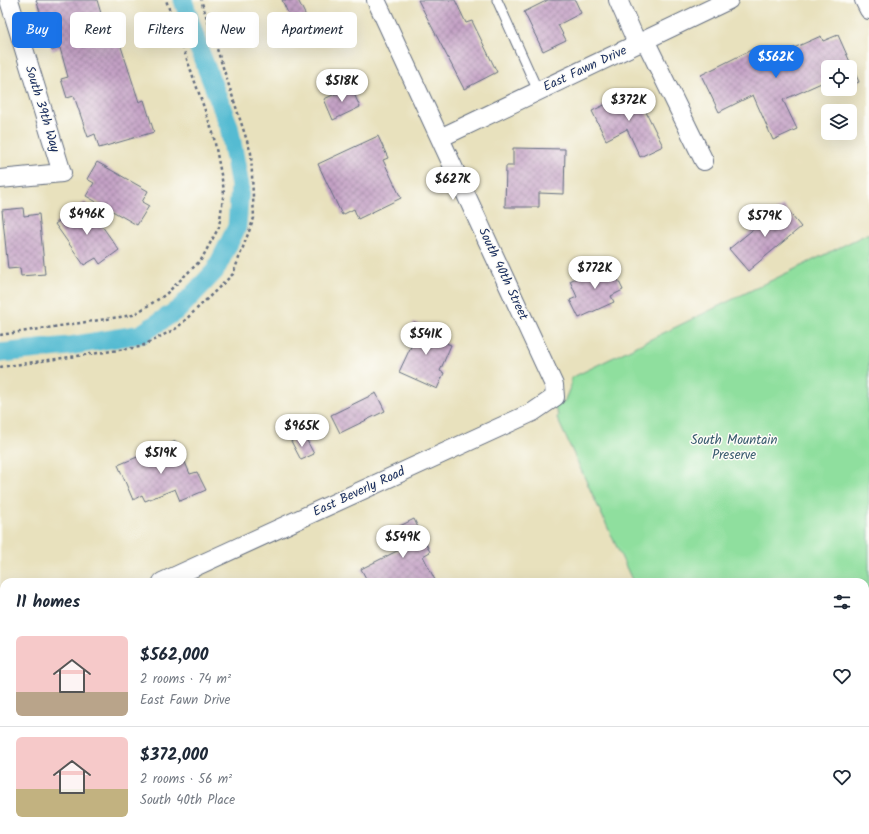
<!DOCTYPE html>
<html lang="en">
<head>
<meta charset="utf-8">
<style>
  :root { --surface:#fff; --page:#f6f6f7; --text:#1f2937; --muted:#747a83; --line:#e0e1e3; --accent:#1a73e8 }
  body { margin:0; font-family:Kalam,sans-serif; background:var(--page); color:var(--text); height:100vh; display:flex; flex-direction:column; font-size:15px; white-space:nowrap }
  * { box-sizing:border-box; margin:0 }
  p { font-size:13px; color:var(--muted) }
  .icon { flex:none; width:22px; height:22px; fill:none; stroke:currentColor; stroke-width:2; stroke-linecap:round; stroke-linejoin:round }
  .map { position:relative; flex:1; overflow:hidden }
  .side { position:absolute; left:0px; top:578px; width:869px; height:256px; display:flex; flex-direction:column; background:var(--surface); border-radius:12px 12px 0 0; box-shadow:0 4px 16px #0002 }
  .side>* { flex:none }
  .guide { position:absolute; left:12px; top:12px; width:400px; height:36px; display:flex; gap:8px }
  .fabs { position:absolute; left:821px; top:60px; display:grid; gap:8px }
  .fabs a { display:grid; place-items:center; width:36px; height:36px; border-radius:6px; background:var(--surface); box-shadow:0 4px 16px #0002; font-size:20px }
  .price { position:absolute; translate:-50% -34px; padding:0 9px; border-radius:14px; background:#fff; color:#222; font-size:13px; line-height:26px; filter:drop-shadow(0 1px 2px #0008) }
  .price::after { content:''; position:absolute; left:50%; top:24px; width:12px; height:9px; margin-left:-6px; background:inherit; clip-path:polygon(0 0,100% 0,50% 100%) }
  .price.selected { background:var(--accent); color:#fff }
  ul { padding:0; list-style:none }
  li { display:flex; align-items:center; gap:12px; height:100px; padding:0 16px }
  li+li { border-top:1px solid var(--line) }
  li span { display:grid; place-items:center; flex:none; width:112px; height:80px; border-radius:6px; color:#555 }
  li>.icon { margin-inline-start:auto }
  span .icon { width:48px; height:48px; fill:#fffc; stroke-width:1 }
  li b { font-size:17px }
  h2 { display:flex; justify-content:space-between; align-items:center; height:48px; padding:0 16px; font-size:17px }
  .tag { padding:0 14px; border-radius:6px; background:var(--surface); box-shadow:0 4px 16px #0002; font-size:14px; line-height:36px }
  .tag.selected { background:var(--accent); color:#fff }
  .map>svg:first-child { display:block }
  .green { fill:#8fdf9e; stroke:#55877e }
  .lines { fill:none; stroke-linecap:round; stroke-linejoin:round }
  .canal { stroke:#54bbd2; stroke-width:19 }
  .building { fill:url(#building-cross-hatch) }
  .lane-casing { stroke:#636d7f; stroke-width:11 }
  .street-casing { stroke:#636d7f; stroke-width:20 }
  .path { stroke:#636d7f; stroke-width:2.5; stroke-dasharray:3 3; stroke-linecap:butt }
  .lane { stroke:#fff; stroke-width:9 }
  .street { stroke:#fff; stroke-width:18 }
  .labels { text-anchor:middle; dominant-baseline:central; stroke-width:3; stroke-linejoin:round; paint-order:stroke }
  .street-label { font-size:13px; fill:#1b2f5e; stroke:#fdfcf7 }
  .park-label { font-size:13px; fill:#385b6e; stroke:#fdfcf7 }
</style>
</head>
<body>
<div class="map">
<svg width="869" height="834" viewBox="0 0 869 834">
  <defs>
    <pattern id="building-cross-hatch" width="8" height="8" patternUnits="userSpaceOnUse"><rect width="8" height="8" fill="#c4a1c5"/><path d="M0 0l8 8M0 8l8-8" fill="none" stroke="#9e84a3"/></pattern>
  </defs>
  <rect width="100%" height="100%" fill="#fdfcf7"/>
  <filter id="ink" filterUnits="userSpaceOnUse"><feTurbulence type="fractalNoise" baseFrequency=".025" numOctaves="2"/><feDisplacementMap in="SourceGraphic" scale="8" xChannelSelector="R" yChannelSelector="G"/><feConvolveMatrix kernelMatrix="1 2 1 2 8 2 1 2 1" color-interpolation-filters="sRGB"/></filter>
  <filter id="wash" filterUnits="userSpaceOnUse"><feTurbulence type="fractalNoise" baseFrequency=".012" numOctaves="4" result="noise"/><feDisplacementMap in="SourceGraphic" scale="16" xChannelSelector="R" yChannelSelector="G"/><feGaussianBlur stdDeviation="0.9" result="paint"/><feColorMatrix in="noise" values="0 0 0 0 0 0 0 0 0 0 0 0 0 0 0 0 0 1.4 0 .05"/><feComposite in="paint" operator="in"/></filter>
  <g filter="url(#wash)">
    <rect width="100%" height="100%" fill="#e8e1bd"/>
    <path class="green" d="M869,233v601h-493l9,-4h480v-248h-232l-76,-164 1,-3 -4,-9 10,-4 7,-17v-7z"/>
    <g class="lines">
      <path class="canal" d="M0,353l69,-7 72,-12 38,-25 36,-38 22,-44 3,-41 -11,-60 -30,-77 -16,-49"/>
    </g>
    <g id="blocks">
      <path class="building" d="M36,0h61l8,27 9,-2 25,77 5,-2 10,32 -55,16 -4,-14 -7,3 -14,-41 -7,2 -6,-19 7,-2 -8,-29 -8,3 -6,-19h1z
        M282,0h16l8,16 -14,6z
        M418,0h37l11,23 6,-2 25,51 -33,17z
        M548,0h27l6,13 -23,12 8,15 -23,11 -19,-39z
        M838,35l21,47 -9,4v-19h-22v13l-45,20 14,29 -24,11 -20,-45 -34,17 -18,-37 54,-27 7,14 59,-26 2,5z
        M351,87l9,20 -27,13 -9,-21z
        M635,90l28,56 -23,11 -13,-28 -21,11 -14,-29z
        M378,136l10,22 -5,2 18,38 -43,21 -4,-10 -12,6 -24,-51z
        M513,148l52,1 -1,45 -25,-1v14h-34l1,-41h7z
        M97,162l51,29 -6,11 7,4 -12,19 -51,-29 8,-13 -7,-4z
        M85,202l34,48 -19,14 -4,-6 -12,7 -29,-41z
        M783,205l18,22 -53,44 -19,-22z
        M23,208l1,8 15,-2 6,60 -24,2 -1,-8 -12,1 -6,-59z
        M609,261l14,29 -12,6 3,6 -35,16 -9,-18 7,-3 -7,-16z
        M414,322l30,13 -3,6 10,4 -11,26 4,2 -7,16 -38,-17 15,-32 -7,-3z
        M376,393l9,18 -45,22 -9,-18z
        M304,435l10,19 -13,6 -10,-19z
        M176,441l14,33 7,-2 9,18 -26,11 -5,-12 -30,12 -3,-6 -9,5 -15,-35z
        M414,519l16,33 -7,4 13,26h-68l-7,-13 38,-19 -9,-19z"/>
    </g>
  </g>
  <g filter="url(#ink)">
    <use href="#blocks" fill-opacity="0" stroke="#636d7f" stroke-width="1"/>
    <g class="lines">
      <g class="lane-casing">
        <path id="lane" d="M497,0l41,91"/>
      </g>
      <g class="street-casing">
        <path id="street" d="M618,0l19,43
          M864,0l5,10
          M645,40l59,121
          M440,138l289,-138
          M0,179l62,-6 -53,-173
          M162,582l371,-170 22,-15 -1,-12 -178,-385
          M0,656l4,-2
          M9,834l9,-4"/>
      </g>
      <path class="path" d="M0,335l133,-20 32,-20 36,-35 18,-33 5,-37 -11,-57 -47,-133
        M0,367l140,-20 37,-19 56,-54 21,-56 -3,-65 -50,-153"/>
      <use href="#lane" class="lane"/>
      <use href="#street" class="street"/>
    </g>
  </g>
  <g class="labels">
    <g class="street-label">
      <text transform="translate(585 69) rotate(-25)">East Fawn Drive</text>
      <text transform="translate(42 109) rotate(73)">South 39th Way</text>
      <text transform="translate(503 274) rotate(65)">South 40th Street</text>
      <text transform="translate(359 492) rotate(-25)">East Beverly Road</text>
    </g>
    <g class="park-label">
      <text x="734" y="440">South Mountain<tspan x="734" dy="15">Preserve</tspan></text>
    </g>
  </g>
</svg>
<div class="fabs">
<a><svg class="icon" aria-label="locate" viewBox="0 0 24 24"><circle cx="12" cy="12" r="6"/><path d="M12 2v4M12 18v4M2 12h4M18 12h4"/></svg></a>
<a><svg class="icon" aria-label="layers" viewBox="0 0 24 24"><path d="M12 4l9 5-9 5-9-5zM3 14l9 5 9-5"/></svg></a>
</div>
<b class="price selected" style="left:776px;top:79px">$562K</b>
<b class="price" style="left:342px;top:103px">$518K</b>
<b class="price" style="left:629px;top:122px">$372K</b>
<b class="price" style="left:453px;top:201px">$627K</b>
<b class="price" style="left:87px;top:236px">$496K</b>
<b class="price" style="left:765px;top:238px">$579K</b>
<b class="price" style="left:595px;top:290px">$772K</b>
<b class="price" style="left:426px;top:356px">$541K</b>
<b class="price" style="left:302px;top:448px">$965K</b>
<b class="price" style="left:161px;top:475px">$519K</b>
<b class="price" style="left:403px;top:559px">$549K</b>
<div class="guide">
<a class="tag selected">Buy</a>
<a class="tag">Rent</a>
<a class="tag">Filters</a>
<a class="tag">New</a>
<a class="tag">Apartment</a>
</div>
<section class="side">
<h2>11 homes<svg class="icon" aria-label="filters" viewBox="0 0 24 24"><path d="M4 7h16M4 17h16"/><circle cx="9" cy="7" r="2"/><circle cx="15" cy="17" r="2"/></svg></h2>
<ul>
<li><span style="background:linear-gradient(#f6c9c9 70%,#b9a48a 0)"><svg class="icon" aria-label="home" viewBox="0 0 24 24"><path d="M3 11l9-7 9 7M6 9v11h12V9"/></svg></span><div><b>$562,000</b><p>2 rooms · 74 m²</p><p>East Fawn Drive</p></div><svg class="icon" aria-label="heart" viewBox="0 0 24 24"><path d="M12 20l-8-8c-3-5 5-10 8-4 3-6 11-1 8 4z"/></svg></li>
<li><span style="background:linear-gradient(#f6c9c9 65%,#c2b280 0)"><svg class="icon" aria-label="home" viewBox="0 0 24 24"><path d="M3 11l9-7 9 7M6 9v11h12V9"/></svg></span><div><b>$372,000</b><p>2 rooms · 56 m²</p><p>South 40th Place</p></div><svg class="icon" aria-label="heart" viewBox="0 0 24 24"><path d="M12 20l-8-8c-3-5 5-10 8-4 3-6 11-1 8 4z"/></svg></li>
</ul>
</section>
</div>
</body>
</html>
